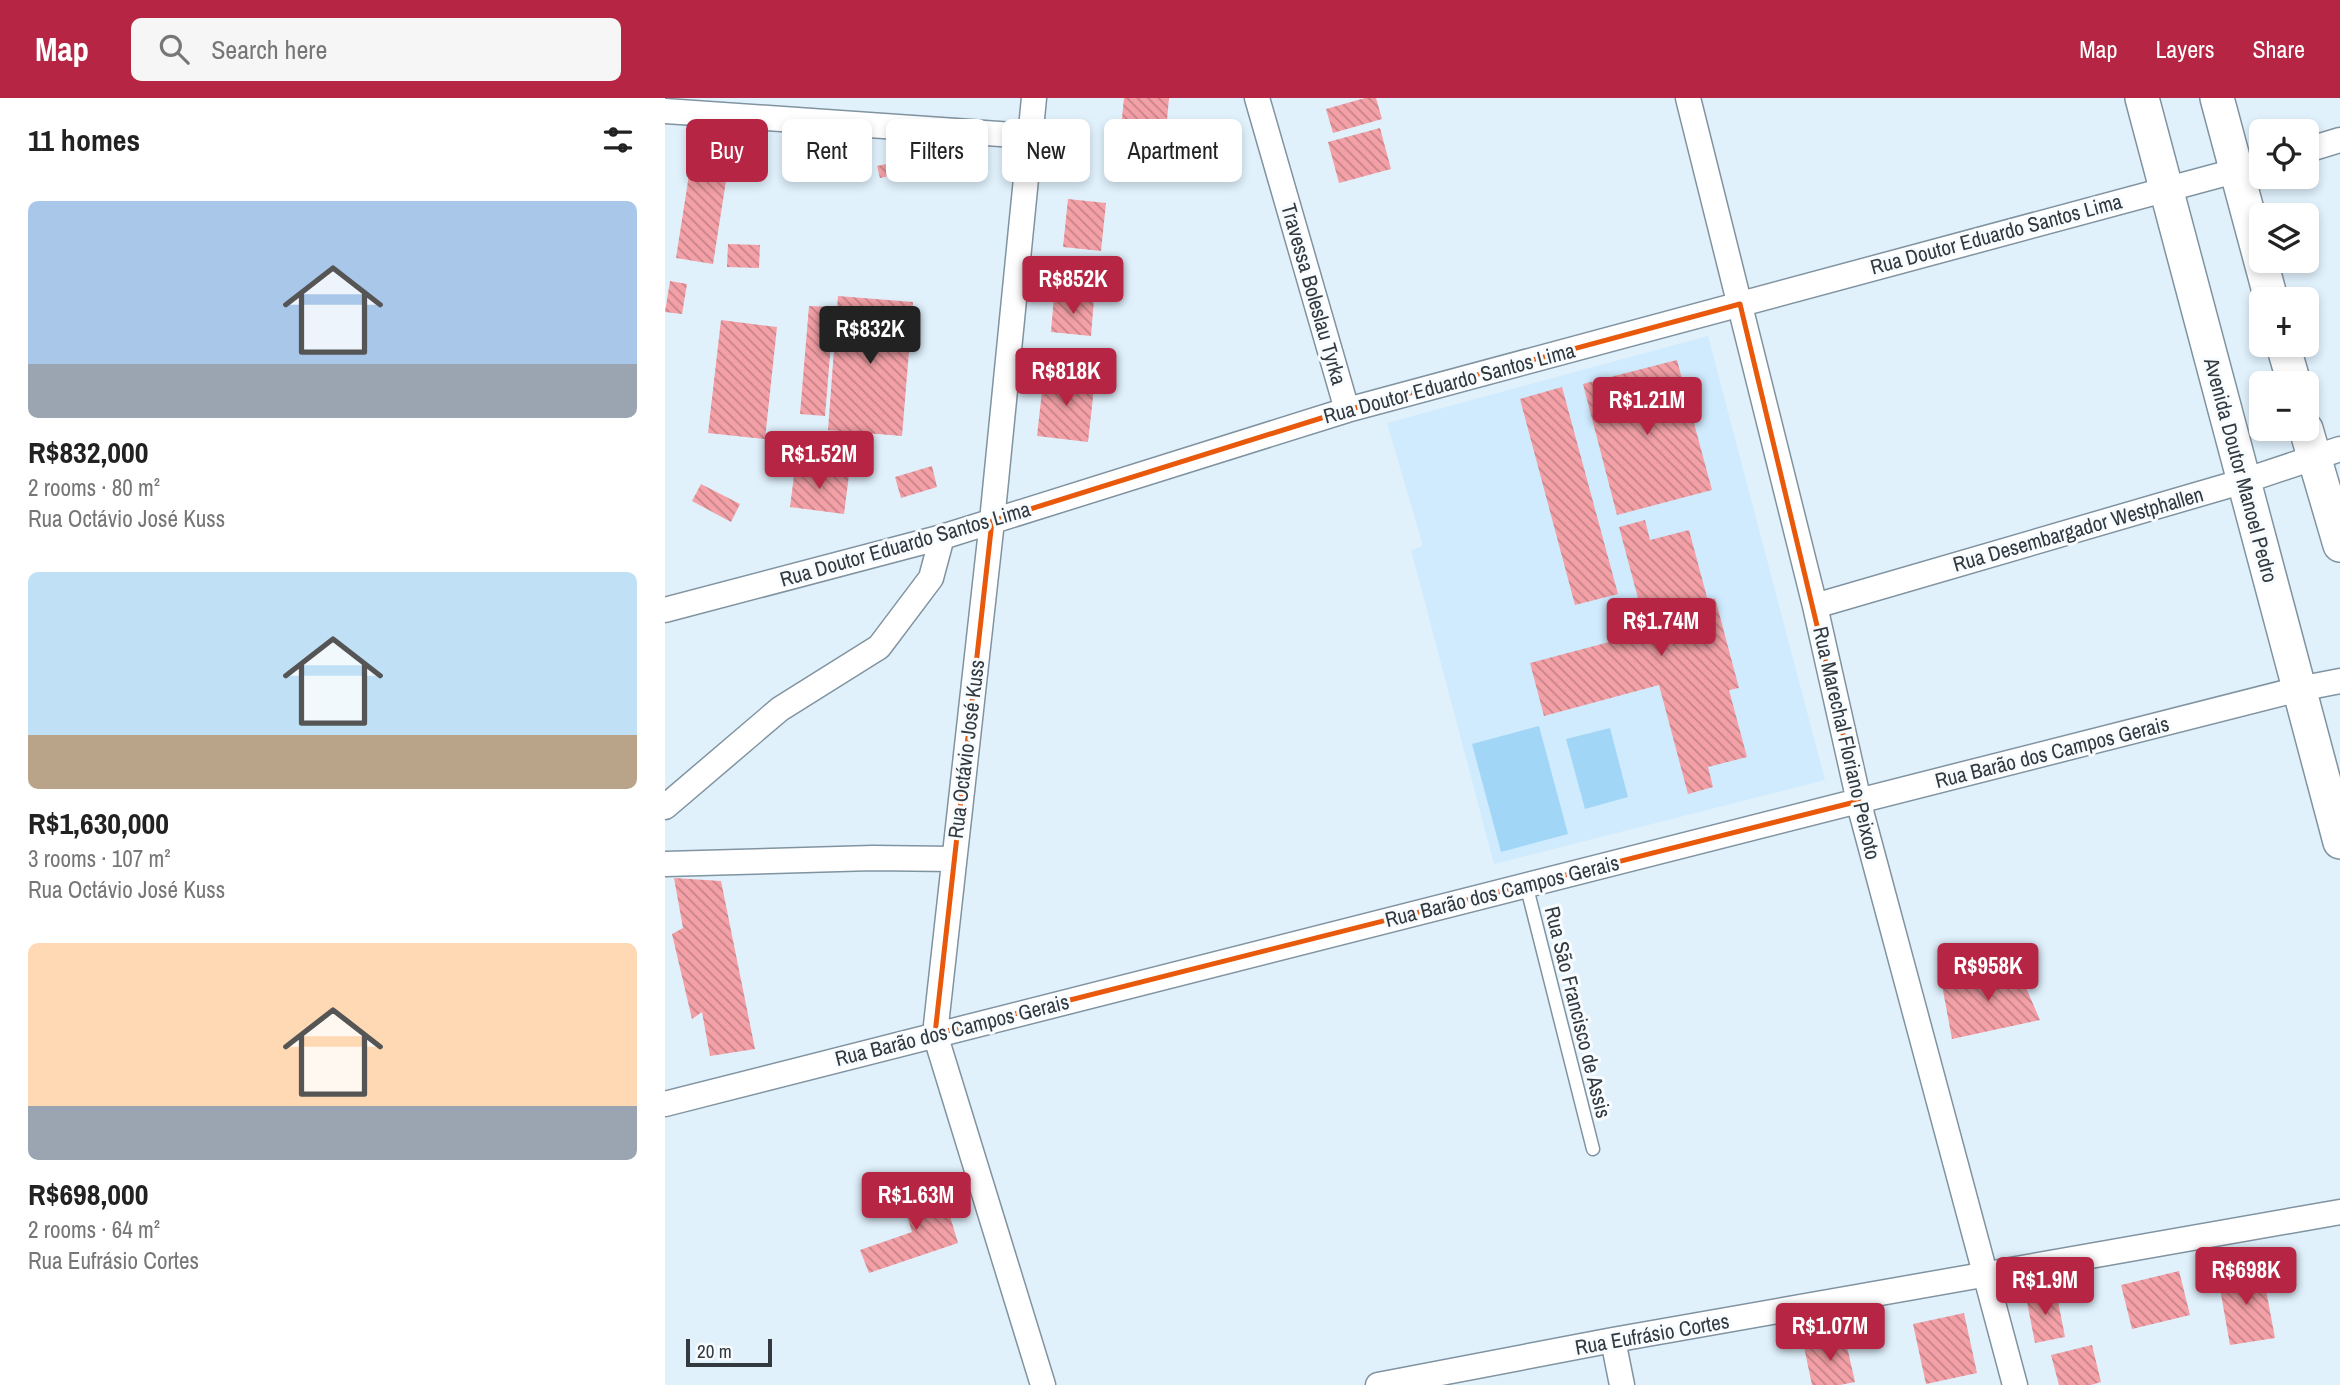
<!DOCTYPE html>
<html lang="en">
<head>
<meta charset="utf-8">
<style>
  :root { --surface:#fff; --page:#f6f6f6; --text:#222; --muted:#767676; --accent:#b62544 }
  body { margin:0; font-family:"Archivo Narrow",sans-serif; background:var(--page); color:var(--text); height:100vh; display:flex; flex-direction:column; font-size:26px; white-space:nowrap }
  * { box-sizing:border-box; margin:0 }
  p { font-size:23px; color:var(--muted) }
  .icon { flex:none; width:38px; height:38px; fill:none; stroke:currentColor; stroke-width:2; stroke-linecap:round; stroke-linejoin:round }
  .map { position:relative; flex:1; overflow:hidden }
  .drawer { display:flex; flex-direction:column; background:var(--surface); width:665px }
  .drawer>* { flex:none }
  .hud { position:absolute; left:21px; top:21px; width:665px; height:63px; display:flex; gap:14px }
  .buttons { position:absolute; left:1584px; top:21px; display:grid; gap:14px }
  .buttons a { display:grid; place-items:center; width:70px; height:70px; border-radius:10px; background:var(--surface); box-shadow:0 4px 10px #0003; font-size:35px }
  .scale { position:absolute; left:21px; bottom:18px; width:86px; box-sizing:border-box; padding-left:7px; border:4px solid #323a40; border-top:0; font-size:19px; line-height:24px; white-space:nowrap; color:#323a40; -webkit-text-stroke:5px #f8fcff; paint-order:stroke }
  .price { position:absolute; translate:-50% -60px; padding:0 16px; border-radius:7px; background:var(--accent); color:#fff; font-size:23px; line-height:46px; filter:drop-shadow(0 2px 4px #0008) }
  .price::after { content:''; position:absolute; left:50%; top:42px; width:21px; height:16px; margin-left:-10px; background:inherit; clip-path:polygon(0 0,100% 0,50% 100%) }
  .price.active { background:#222; color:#fff }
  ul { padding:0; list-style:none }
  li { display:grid; align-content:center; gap:14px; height:371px; padding:0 28px }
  li span { display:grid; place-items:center; height:217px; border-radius:10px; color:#555 }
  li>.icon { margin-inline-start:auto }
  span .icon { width:126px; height:126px; fill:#fffc; stroke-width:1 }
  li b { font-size:30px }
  h2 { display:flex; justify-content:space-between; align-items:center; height:84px; padding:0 28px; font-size:30px }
  .tag { padding:0 24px; border-radius:10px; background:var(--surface); box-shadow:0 4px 10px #0003; font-size:24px; line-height:63px }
  .tag.active { background:var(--accent); color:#fff }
  header { display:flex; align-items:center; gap:42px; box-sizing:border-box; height:98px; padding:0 35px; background:var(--accent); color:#fff }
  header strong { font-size:33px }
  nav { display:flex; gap:38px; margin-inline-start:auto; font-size:24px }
  .search { width:490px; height:63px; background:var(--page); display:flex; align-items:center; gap:18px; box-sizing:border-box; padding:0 24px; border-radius:10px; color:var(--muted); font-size:26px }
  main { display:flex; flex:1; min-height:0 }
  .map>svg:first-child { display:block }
  .built { fill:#cfebfd }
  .green { fill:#a2d6f7 }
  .building { fill:url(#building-back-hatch) }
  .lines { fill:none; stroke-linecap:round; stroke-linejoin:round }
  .lane-casing { stroke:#8093a0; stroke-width:15 }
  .street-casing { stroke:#8093a0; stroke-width:27 }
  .secondary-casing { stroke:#8093a0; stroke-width:36 }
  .lane { stroke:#fff; stroke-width:12 }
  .street { stroke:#fff; stroke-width:24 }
  .secondary { stroke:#fff; stroke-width:33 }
  .marked { fill:none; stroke:#e8590c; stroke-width:5; stroke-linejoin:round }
  .labels { text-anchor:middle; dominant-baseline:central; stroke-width:6; stroke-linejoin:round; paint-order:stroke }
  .street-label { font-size:21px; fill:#323a40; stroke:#f8fcff }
</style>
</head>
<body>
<header>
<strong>Map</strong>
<div class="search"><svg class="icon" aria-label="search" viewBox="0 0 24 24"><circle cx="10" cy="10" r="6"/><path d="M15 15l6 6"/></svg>Search here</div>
<nav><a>Map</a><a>Layers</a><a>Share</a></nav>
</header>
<main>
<section class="drawer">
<h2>11 homes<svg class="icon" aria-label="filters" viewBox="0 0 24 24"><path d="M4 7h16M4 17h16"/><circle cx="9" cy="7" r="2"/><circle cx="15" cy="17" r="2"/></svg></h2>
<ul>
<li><span style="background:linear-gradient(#a9c7e8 75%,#9aa5b1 0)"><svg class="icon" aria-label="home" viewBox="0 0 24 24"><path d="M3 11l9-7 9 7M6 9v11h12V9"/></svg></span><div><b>R$832,000</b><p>2 rooms · 80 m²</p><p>Rua Octávio José Kuss</p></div></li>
<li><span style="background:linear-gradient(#bfe0f5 75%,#b9a48a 0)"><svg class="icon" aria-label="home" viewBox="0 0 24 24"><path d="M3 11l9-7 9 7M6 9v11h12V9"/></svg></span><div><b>R$1,630,000</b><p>3 rooms · 107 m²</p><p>Rua Octávio José Kuss</p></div></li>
<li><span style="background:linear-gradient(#ffd9b3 75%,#9aa5b1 0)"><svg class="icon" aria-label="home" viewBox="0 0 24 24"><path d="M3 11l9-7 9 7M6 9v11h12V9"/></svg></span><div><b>R$698,000</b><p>2 rooms · 64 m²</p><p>Rua Eufrásio Cortes</p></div></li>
</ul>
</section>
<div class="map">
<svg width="1675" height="1287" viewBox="0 0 1675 1287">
  <defs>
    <pattern id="building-back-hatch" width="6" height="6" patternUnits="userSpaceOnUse" patternTransform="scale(1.75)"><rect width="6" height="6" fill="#f3a0a6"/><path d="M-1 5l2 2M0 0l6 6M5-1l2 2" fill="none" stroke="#c58389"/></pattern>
  </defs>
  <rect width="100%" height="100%" fill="#e0f1fc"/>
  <path class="built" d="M1043,238l117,444 -331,84 -83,-314 12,-4 -36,-123z"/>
  <path class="green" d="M874,628l29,108 -67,18 -29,-108z
    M945,630l18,69 -43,12 -19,-70z"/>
  <path class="building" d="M459,0h45l-5,55 -45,-4z
    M700,0h11l6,21 -49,14 -7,-24z
    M715,30l11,41 -52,14 -11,-41z
    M266,56l2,12 -53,12 -3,-12z
    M26,64l37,6 -15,96 -37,-6z
    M403,101l38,4 -5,48 -38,-4z
    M63,146l32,1 -1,23 -32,-1z
    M5,183l17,3 -5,30 -17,-2z
    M173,198l75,6 -11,134 -74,-6z
    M389,198l40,3 -3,37 -40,-4z
    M144,208l25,1 -9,109 -25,-2z
    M56,222l56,7 -12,112 -57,-6z
    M429,250l1,16 -36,2v-17z
    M1012,262l35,130 -95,25 -34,-131z
    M379,275l51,6 -7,63 -51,-6z
    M897,289l56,207 -43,11 -55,-206z
    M267,368l5,21 -36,11 -6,-21z
    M130,370l54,7 -5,39 -54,-7z
    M36,386l39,20 -9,18 -39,-21z
    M980,422l5,20 39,-10 19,71 7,-3 24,90 -10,2 18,67 -39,10 5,20 -25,7 -29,-109 -115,31 -14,-53 117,-31 -28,-105z
    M9,780l47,3 34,168 -45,7 -8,-44 -10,7 -20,-85 11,-6z
    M1351,867l24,55 -88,19 -10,-54z
    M276,1088l17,57 -89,30 -9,-23 52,-18 -10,-32z
    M1597,1171l13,69 -45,7 -12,-68z
    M1514,1173l11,44 -58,14 -11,-44z
    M1391,1193l9,46 -30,6 -9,-46z
    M1299,1215l13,60 -51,11 -13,-60z
    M1180,1240l10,44 -15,3h-28l-8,-38z
    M1427,1247l9,37 -10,3h-32l-8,-30z"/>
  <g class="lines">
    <g class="lane-casing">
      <path id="lane" d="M861,786l67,265"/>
    </g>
    <g class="street-casing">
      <path id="street" d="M369,0l-42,423 -57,513 108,351
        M592,0l90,312
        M1023,0l127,508 47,209 153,570
        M0,13l365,25
        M1642,52l33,-10
        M1150,508l429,-125 96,-32
        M0,512l277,-73 405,-127 914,-246
        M0,709l115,-98 99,-62 52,-69 11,-41
        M0,766l208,-6 80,1
        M0,1006l1634,-415 41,-8
        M948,1242l9,45
        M713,1287l235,-45 727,-128"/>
    </g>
    <g class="secondary-casing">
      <path id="secondary" d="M1477,0l198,744
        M1552,0l54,201
        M1618,247l11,38
        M1641,331l34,116"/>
    </g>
    <use href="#lane" class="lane"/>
    <use href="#street" class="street"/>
    <use href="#secondary" class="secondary"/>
  </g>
  <path class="marked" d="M1075,206l119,497 -924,233 57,-513 355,-111z"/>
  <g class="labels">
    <g class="street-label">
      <text transform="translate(1331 136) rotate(-15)">Rua Doutor Eduardo Santos Lima</text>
      <text transform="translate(649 196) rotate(74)">Travessa Boleslau Tyrka</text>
      <text transform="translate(784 285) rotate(-15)">Rua Doutor Eduardo Santos Lima</text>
      <text transform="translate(1576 372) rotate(75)">Avenida Doutor Manoel Pedro</text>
      <text transform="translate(1413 431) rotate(-16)">Rua Desembargador Westphallen</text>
      <text transform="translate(240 446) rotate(-16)">Rua Doutor Eduardo Santos Lima</text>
      <text transform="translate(1182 645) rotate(77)">Rua Marechal Floriano Peixoto</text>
      <text transform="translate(301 651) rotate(-83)">Rua Octávio José Kuss</text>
      <text transform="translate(1387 654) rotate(-14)">Rua Barão dos Campos Gerais</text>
      <text transform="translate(837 793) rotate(-14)">Rua Barão dos Campos Gerais</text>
      <text transform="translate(913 914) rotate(76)">Rua São Francisco de Assis</text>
      <text transform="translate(287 932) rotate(-14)">Rua Barão dos Campos Gerais</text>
      <text transform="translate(987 1236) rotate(-10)">Rua Eufrásio Cortes</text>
    </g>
  </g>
</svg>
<div class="buttons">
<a><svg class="icon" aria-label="locate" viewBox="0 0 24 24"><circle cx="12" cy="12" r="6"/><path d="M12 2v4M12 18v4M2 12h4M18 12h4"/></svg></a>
<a><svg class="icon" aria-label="layers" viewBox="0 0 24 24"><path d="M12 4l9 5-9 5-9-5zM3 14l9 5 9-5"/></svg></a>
<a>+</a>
<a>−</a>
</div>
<div class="scale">20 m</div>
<b class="price" style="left:408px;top:218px">R$852K</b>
<b class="price active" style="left:205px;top:268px">R$832K</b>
<b class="price" style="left:401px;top:310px">R$818K</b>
<b class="price" style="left:982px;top:339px">R$1.21M</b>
<b class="price" style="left:154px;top:393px">R$1.52M</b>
<b class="price" style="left:996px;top:560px">R$1.74M</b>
<b class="price" style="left:1323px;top:905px">R$958K</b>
<b class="price" style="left:251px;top:1134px">R$1.63M</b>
<b class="price" style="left:1581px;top:1209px">R$698K</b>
<b class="price" style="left:1380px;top:1219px">R$1.9M</b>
<b class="price" style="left:1165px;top:1265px">R$1.07M</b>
<div class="hud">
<a class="tag active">Buy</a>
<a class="tag">Rent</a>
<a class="tag">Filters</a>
<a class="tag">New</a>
<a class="tag">Apartment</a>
</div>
</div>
</main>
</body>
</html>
